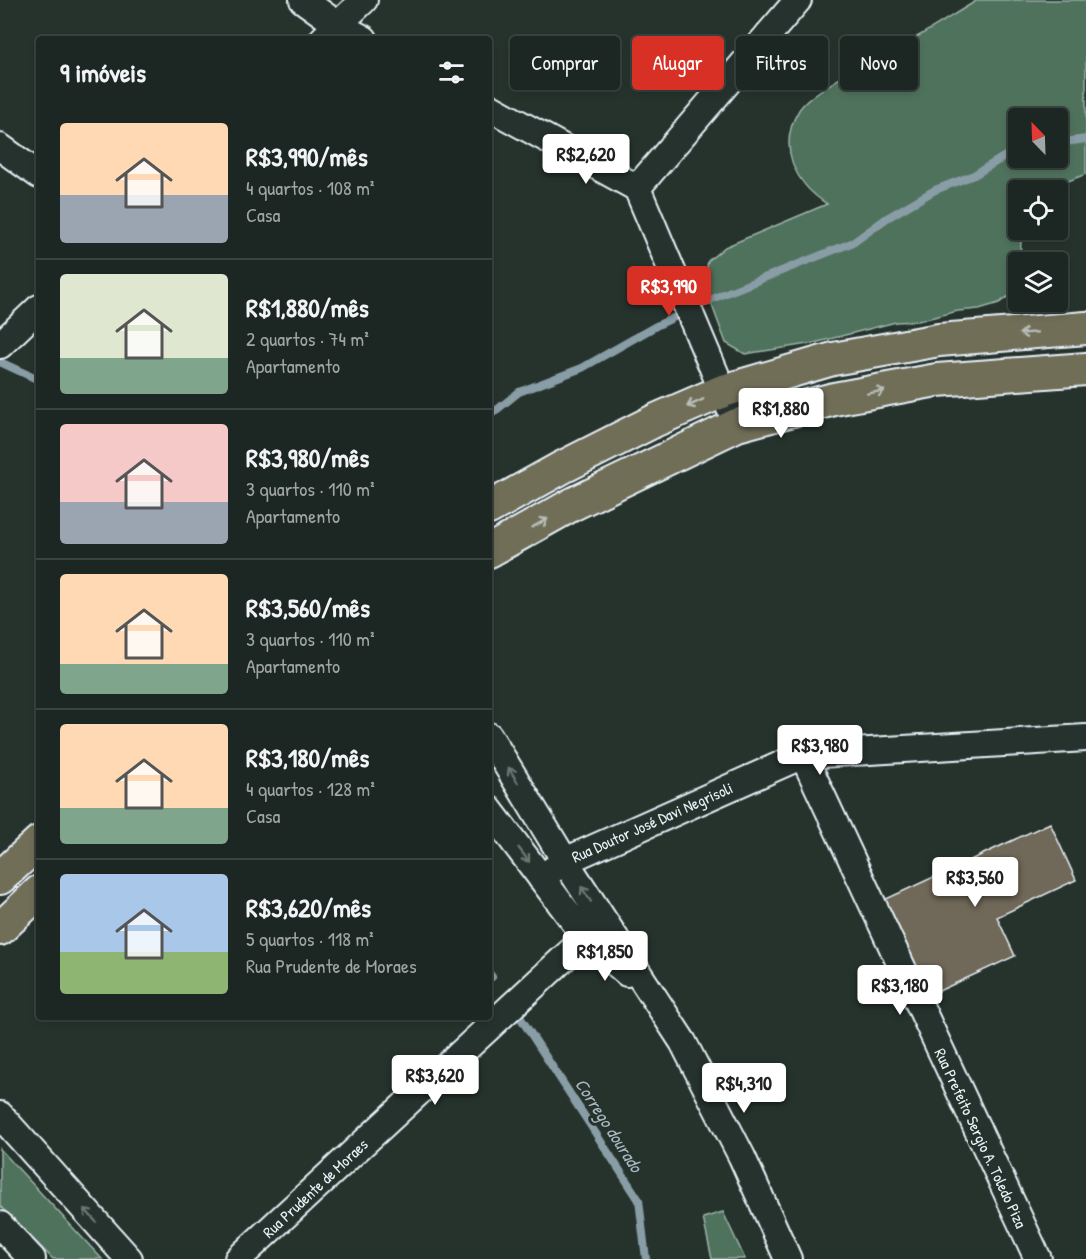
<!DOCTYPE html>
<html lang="pt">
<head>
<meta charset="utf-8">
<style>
  :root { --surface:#1c2622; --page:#252e2a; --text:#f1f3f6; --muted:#a0a5a5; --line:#3a4340; --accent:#d93025 }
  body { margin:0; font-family:"Patrick Hand",sans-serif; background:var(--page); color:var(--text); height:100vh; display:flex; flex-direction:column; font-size:22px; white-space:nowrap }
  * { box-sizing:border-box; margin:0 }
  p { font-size:20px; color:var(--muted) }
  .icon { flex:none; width:33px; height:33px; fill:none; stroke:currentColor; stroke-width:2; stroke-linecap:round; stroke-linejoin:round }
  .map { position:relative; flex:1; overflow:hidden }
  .panel { position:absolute; left:36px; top:36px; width:456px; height:984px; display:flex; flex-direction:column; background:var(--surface); border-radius:6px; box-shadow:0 3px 9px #0003,0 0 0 2px var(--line) }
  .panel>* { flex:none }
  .banner { position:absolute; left:510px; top:36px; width:486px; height:54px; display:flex; gap:12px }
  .needle { width:39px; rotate:337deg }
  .tools { position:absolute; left:1008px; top:108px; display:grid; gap:12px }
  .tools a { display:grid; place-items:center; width:60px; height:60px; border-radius:6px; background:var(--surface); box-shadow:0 3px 9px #0003,0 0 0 2px var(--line); font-size:30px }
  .price { position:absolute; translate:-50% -51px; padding:0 14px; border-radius:6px; background:#fff; color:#222; font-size:20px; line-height:39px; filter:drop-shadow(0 2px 3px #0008) }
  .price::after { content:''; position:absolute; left:50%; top:36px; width:18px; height:14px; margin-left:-9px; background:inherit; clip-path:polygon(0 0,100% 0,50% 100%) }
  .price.active { background:var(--accent); color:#fff }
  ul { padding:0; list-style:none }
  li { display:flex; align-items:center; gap:18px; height:150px; padding:0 24px }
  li+li { border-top:2px solid var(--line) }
  li span { display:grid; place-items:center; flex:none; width:168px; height:120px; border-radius:6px; color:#555 }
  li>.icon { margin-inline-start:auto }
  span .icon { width:72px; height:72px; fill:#fffc; stroke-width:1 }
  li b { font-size:26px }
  h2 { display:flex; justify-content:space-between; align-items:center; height:72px; padding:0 24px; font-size:26px }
  .chip { padding:0 21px; border-radius:6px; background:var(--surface); box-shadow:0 3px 9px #0003,0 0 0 2px var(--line); font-size:21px; line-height:54px }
  .chip.active { background:var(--accent); color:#fff }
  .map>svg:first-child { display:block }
  .green { fill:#50725d; stroke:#9cb2aa; stroke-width:1.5; fill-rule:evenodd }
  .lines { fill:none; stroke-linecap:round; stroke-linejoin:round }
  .stream { stroke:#899da6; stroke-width:8 }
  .building { fill:#706858; stroke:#e8f1f8; stroke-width:1.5 }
  .minor-casing { stroke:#e8f1f8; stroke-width:30 }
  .major-casing { stroke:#e8f1f8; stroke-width:36 }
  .minor { stroke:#26332d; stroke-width:26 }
  .major { stroke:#716e59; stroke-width:32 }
  .oneway { stroke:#b8bdb8 }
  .oneway2 { stroke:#6a7674 }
  .labels { text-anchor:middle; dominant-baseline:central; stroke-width:6; stroke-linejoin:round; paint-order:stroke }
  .street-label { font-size:16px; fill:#e8f1f8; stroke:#26332d }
  .water-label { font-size:18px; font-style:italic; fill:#a9b9c2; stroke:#26332d }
</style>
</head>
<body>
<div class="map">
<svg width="1086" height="1259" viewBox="0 0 1086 1259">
  <rect width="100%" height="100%" fill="#26332d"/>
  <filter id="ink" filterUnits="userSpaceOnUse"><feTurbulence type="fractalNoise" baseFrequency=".0167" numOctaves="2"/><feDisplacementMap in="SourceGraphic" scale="12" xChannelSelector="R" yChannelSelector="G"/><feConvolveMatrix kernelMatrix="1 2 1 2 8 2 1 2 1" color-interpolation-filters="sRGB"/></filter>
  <g filter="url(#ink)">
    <path class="green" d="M978,0h108v174l-40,16h-28v40h4l-5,60 -18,13 -20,6 -21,2 -40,10 -22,1 -82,21 -69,11 -19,-11 -22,-59 4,-23 17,-14 102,-43c-33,-21 -50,-58 -28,-94 14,-23 90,-57 116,-72 22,-12 42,-26 63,-38zM1058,118v40h-40v-40z
      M0,1149l102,110h-49l-53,-53z
      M723,1212l22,47h-33l-9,-41z"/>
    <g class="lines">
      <path class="stream" d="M1058,143l28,-4
        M0,362l39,18
        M489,416l30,-24 63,-24 74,-42 65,-31 133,-53 33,-24 48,-28 39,-15 33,-20 11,-3
        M489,973l3,4
        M520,1017l119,183 7,59"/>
    </g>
    <path class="building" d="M1050,823l26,57 -79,37 18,39 -87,40 -44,-96z"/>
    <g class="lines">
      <g class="minor-casing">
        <path id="minor" d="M303,0l35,25 26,14
          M323,39l41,-39
          M489,107l148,81 100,237
          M0,147l39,28
          M637,188l161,-188
          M0,345l39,-37
          M489,736l76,125 118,181 59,115 46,102
          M803,755l235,504
          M489,809l97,128 41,36
          M541,878l24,-17 238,-106 283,-17
          M0,1115l129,144
          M0,1225l32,34
          M238,1259l366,-338"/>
      </g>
      <g class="major-casing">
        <path id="major" d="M489,508l72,-40 95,-48 67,-29 110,-32 106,-19 147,-12
          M489,551l84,-47 164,-79 97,-26 103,-19 149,-11
          M0,878l39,-36
          M0,929l39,-37"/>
      </g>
      <use href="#minor" class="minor"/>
      <use href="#major" class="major"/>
    </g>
    <defs><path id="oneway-shaft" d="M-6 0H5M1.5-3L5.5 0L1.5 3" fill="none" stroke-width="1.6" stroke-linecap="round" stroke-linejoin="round" transform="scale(1.5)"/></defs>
    <g class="oneway">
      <use href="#oneway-shaft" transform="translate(1028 333) rotate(176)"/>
      <use href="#oneway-shaft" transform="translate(876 392) rotate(-10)"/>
      <use href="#oneway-shaft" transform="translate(695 403) rotate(156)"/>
      <use href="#oneway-shaft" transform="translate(540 523) rotate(-29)"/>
    </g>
    <g class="oneway2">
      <use href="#oneway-shaft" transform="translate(513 775) rotate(-121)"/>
      <use href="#oneway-shaft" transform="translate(524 855) rotate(53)"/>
      <use href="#oneway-shaft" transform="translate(586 894) rotate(-123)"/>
      <use href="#oneway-shaft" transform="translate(90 1215) rotate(-132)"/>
    </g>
  </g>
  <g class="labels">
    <g class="street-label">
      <text transform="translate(652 822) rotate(-24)">Rua Doutor José Davi Negrisoli</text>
      <text transform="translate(981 1138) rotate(65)">Rua Prefeito Sergio A. Toledo Piza</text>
      <text transform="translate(315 1188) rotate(-43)">Rua Prudente de Moraes</text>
    </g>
    <g class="water-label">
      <text transform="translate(609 1125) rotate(57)">Corrego dourado</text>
    </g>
  </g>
</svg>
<div class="tools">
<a><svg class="needle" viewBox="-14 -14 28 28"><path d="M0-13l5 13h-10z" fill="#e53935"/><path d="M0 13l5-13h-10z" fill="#a0a5a5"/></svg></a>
<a><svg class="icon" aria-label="locate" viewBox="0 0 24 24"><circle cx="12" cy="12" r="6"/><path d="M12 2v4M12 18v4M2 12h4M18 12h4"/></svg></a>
<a><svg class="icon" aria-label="layers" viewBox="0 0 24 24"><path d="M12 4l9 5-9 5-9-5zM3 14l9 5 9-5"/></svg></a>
</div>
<b class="price" style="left:586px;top:185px">R$2,620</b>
<b class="price active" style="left:669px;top:317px">R$3,990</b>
<b class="price" style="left:781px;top:439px">R$1,880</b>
<b class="price" style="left:820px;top:776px">R$3,980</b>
<b class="price" style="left:975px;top:908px">R$3,560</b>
<b class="price" style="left:605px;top:982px">R$1,850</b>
<b class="price" style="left:900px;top:1016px">R$3,180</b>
<b class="price" style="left:435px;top:1106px">R$3,620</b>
<b class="price" style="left:744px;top:1114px">R$4,310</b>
<div class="banner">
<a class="chip">Comprar</a>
<a class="chip active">Alugar</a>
<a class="chip">Filtros</a>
<a class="chip">Novo</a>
</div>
<section class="panel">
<h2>9 imóveis<svg class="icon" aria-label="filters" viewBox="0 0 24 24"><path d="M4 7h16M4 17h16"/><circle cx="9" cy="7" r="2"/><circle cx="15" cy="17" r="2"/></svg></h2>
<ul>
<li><span style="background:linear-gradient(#ffd9b3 60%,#9aa5b1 0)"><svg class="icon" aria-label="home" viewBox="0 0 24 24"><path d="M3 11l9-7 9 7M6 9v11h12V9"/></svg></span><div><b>R$3,990/mês</b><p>4 quartos · 108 m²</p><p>Casa</p></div></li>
<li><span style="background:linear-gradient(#dfe7d0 70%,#7fa58c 0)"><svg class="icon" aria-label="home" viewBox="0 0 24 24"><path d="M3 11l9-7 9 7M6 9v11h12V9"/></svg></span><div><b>R$1,880/mês</b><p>2 quartos · 74 m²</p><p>Apartamento</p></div></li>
<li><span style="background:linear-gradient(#f6c9c9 65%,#9aa5b1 0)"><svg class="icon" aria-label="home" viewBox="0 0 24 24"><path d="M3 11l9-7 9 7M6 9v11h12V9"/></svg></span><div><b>R$3,980/mês</b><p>3 quartos · 110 m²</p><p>Apartamento</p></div></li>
<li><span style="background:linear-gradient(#ffd9b3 75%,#7fa58c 0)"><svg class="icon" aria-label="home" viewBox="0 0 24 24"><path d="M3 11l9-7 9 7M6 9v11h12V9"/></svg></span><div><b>R$3,560/mês</b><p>3 quartos · 110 m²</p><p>Apartamento</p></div></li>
<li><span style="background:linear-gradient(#ffd9b3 70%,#7fa58c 0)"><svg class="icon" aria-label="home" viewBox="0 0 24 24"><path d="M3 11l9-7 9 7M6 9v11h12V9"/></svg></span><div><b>R$3,180/mês</b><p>4 quartos · 128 m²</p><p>Casa</p></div></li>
<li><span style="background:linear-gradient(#a9c7e8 65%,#8fb573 0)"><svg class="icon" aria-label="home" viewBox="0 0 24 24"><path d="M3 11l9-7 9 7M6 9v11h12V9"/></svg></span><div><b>R$3,620/mês</b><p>5 quartos · 118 m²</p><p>Rua Prudente de Moraes</p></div></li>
</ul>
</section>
</div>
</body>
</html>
